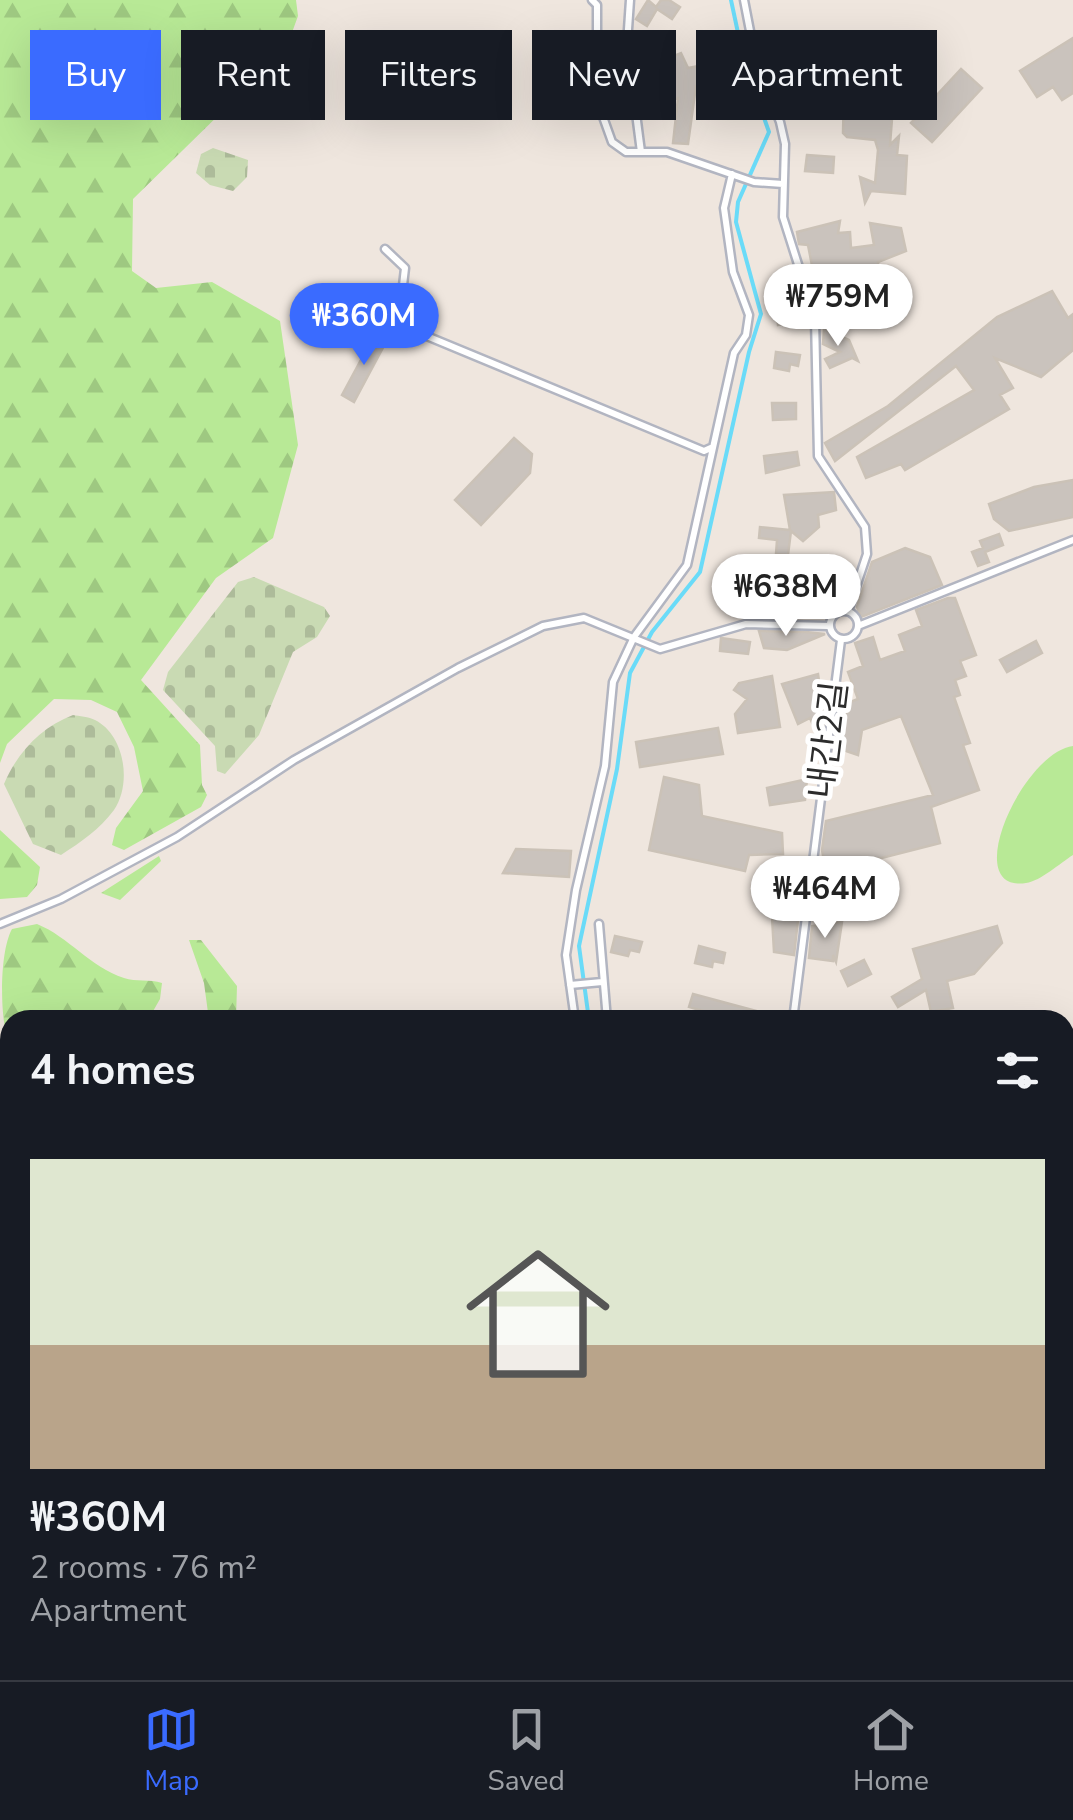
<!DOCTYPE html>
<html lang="en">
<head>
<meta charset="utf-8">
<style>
  :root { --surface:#171b24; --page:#20242c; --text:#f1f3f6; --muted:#9ea1a6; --line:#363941; --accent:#3a6bff }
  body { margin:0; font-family:"Nunito Sans","Noto Sans KR",sans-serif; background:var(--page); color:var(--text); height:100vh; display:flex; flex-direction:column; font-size:38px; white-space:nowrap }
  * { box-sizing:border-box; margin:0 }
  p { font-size:32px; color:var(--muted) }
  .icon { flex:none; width:55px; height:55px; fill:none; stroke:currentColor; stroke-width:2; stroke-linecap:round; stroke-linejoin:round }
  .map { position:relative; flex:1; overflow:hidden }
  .side { position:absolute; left:0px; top:1010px; width:1075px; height:670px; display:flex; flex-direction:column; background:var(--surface); border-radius:30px 30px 0 0; box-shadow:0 10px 40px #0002 }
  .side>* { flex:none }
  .guide { position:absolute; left:30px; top:30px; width:1015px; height:90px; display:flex; gap:20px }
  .price { position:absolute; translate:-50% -85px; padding:0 22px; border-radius:35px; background:#fff; color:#222; font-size:32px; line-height:65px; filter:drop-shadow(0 2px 5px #0008) }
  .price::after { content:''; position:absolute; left:50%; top:60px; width:30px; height:22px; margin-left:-15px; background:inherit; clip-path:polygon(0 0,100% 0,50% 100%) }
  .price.current { background:var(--accent); color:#fff }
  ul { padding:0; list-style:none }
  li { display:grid; align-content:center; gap:20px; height:530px; padding:0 30px }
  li+li { border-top:2px solid var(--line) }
  li span { display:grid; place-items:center; height:310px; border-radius:0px; color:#555 }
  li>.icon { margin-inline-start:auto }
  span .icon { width:180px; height:180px; fill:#fffc; stroke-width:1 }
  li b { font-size:42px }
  h2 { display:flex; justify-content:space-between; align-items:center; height:120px; padding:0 30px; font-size:42px }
  .pill { padding:0 35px; border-radius:0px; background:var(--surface); box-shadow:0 10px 40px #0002; font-size:35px; line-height:90px }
  .pill.current { background:var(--accent); color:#fff }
  .dock { display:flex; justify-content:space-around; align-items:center; height:140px; border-top:2px solid var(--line); background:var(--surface); font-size:28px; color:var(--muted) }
  .dock a { display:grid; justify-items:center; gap:5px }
  .dock .current { color:var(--accent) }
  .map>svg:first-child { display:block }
  .grass { fill:#b8e996 }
  .forest { fill:url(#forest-firs) }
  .cemetery { fill:url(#cemetery-stones) }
  .water { fill:url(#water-waves) }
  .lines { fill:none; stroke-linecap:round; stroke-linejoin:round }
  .stream { stroke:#6adbf8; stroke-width:4 }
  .building { fill:#cac3bd; stroke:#cbc2b7; stroke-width:2.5 }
  .service-casing { stroke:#b2b5c1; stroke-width:11 }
  .secondary-casing { stroke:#b2b5c1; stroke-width:22 }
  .service { stroke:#fff; stroke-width:6 }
  .secondary { stroke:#fff; stroke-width:18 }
  .labels { text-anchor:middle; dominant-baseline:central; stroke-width:10; stroke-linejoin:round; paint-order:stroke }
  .street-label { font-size:35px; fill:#2c2c2c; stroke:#fff }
</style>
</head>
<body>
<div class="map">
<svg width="1073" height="1680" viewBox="0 0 1073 1680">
  <defs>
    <pattern id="forest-firs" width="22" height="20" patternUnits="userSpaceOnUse" patternTransform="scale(2.5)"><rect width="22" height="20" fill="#b8e996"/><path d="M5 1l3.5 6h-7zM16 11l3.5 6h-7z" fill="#9ec881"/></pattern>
    <pattern id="cemetery-stones" width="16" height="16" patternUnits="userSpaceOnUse" patternTransform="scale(2.5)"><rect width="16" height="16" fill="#c9dab3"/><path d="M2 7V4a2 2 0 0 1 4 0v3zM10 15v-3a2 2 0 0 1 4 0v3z" fill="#adbb9a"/></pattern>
    <pattern id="water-waves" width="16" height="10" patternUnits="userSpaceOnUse" patternTransform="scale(2.5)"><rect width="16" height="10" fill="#6adbf8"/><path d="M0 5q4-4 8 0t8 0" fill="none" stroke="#5cbcd5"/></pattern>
  </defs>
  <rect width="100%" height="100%" fill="#efe6de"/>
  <path class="grass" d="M1073,746v109c-13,8 -32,26 -47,28 -67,10 -4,-130 47,-137z"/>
  <path class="forest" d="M0,0h296l2,16 -12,33 -153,150 -1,72 24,17 56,-6 68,39 18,124 -25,93 -57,40 -75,102 59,65 2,40 5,10 -6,12 -77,43 -12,-5 4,-17 27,-37 -9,-44 -17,-35 -26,-12 -37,-1 -47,45 -7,19z
    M0,830l40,37 -3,18 -10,12 -27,2z
    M159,856l2,5 -41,39 -19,-7z
    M37,924c32,13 53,43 87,54 12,4 26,1 38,5l-2,16 -12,21h-138v331l-10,-7 6,-311c-6,-25 -6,-82 6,-104z
    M189,940h12l36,46 -1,34h-27l-5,-37z"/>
  <path class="cemetery" d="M213,148l35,12 -1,17 -14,14 -23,-6 -14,-12 5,-19z
    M254,577l70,30 6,9 -13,21 -24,15 -34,83 -34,39 -8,-3 -2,-25 -52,-56 5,-18 70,-90z
    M73,715c6,1 16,2 22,5 30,15 37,64 19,90 -14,19 -33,32 -53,45l-28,-11 -29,-60c13,-31 37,-57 69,-69z
    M0,1362l10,15v151l-10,4z"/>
  <path class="water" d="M1073,1513v167h-166l13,-10h145v-156z
    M120,1670h279l1,10h-285z"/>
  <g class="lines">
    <path class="stream" d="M589,1020l-10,-74 38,-177 13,-96 22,-41 48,-60 49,-220 12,-38 -25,-92 2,-20 31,-70 -25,-71 -13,-61
      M836,1670l4,10"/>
  </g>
  <path class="building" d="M648,0l8,7 5,-7h8l11,7 -8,12 -15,-10 -10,17 -11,-7z
    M1073,38v55l-11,7 -9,-13 -16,10 -17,-26z
    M667,50l2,8 12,-5 7,15 32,-6 3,20 -27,4 -8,58 -15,-1 5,-45 -32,7 -6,-14 -2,-17z
    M961,69l21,19 -50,54 -21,-19z
    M844,89l28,6 -2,22 22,2 -2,26 9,-9 -2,19 10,1 -2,38 -34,-3 -6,12 -5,-26 15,6 3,-33 -3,-10 -28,-3 -4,-4z
    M807,155l27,2 -1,16 -28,-2z
    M840,221l-2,12 12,-1 1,16 23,-3 -4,-22 31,5 5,23 -28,11 1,30 -39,1 -5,-22 -21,5 -6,-31 -9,-1 -2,-12z
    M1052,291l16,27 5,-4v36l-32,27 -46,-19 18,30 -13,7 9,14 -104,61 -4,-6 -35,14 -9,-21 117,-67 -18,-24 -121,95 -10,-18 63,-37 109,-89z
    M798,295l2,12 -14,2 2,14 -10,2 -2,-18 6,-1 -1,-8z
    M824,329l25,11 9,21 -6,-3 -22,10 -5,-9 15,-7 -17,-8z
    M375,334l12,6 -33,62 -12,-7z
    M776,352l24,3 -2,11 -8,-2 -1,7 -15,-3z
    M772,403h24v16l-23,1z
    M514,438l18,16 -2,19 -49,52 -26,-25z
    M797,452l2,13 -33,8 -2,-17z
    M1073,480v37l-64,14 -15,-12 -5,-15 45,-17z
    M834,492l2,18 -18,5 1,12 -16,14 -12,-10 -3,24 -12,-1 1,-14 -18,-2 1,-11 30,3 -6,-35z
    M999,534l4,11 -18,7 4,10 -11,4 -6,-14 11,-4 -3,-7z
    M905,548l25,9 12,28 -81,32 -4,-10 15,-45z
    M810,583l8,15 -10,5 -26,12 -8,-14 -21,11 -4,-13 24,-13 11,10z
    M948,598h7l21,57 -16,6 6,15 -11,4 5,15 -6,2 16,46 -7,2 16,45 -48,17 9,36 -86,22 -29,2 -3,-17 4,-29 107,-26 -32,-79 -39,14 -4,25 -24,-8 5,-33 9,-2 -3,-8 13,-5 -10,-27 15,-6 -8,-23 18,-6 7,23 25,-9 -6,-16 23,-9 -6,-16z
    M759,631l47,1 19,2 -38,16 -23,-2z
    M721,638l29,4 -2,12 -28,-3z
    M1036,641l6,12 -35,19 -7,-12z
    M818,674l6,43 -5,22 -9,-21 -12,6 -16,-40z
    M772,676l8,51 -42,6 -3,-19 12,-15 -13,-9 5,-7z
    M718,728l5,26 -83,13 -4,-25z
    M664,777l35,8 3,31 80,17 1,21 -34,1 -4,16 -96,-21z
    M807,779l-2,21 -35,5 -3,-17z
    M516,849l55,2 -2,26 -66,-4z
    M770,882l32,3 -8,70 -20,-3z
    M872,882l4,16 -21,5 -1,-7 -7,2 -3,-10z
    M842,922l-6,40 -3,-7v6l-24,-3 3,-32z
    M997,926l5,17 -28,31 -27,7 6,27 -22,4 -5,-22 -28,17 -6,-10 30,-18 -9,-30z
    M615,936l27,6 -3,10 -9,-2 -2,6 -17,-4z
    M699,946l26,7 -2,10 -10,-2 -1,6 -17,-4z
    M864,960l7,14 -23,12 -7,-15z
    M693,994l78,21 -1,5h-51l1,-4 -31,-9z"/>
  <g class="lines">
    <g class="service-casing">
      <path id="service" d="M592,0l5,5v29l-9,41 24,67 14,10h41l87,30 29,2
        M630,0l-3,44 14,108
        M744,0l12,62 24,60 5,22 -2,73 32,101 3,138 47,71 2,27 -19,57
        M385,249l20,19 -4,35 16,29 287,119 9,-4
        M830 625a14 14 0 1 1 28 0a14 14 0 1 1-28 0Z
        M858,626l215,-86
        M0,924l61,-25 116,-62 117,-77 164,-92 85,-42 41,-8 76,31 86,-25 83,2
        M599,924l8,96
        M570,985l32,-3
        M575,1020l-9,-65 10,-65 29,-124 8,-84 21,-45 53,-72 47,-212 12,-18 3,-20 -16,-43 -9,-64 8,-34
        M793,1020l48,-380
        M1065,1509l8,-1
        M481,1670l8,10
        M803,1670l4,10"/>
    </g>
    <g class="secondary-casing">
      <path id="secondary" d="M1065,1327l8,-2
        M0,1661l10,-6"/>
    </g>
    <use href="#service" class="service"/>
    <use href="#secondary" class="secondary"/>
  </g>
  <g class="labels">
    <g class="street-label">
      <text transform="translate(828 740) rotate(-83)">내간2길</text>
    </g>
  </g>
</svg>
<b class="price" style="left:838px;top:349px">₩759M</b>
<b class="price current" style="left:364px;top:368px">₩360M</b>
<b class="price" style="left:786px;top:639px">₩638M</b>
<b class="price" style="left:825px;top:941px">₩464M</b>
<div class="guide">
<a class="pill current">Buy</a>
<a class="pill">Rent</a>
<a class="pill">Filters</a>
<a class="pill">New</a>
<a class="pill">Apartment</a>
</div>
<section class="side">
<h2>4 homes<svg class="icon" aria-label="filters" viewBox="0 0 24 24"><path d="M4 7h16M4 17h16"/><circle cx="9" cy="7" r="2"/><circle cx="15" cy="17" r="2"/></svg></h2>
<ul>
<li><span style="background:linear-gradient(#dfe7d0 60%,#b9a48a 0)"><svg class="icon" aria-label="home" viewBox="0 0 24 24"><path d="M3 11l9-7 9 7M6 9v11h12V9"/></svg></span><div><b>₩360M</b><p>2 rooms · 76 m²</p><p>Apartment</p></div></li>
</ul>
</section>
</div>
<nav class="dock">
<a class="current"><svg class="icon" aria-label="map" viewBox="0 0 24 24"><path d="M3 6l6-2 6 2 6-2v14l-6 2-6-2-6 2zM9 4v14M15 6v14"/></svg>Map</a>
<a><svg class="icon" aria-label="saved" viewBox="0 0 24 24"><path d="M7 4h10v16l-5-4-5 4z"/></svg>Saved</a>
<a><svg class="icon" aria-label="home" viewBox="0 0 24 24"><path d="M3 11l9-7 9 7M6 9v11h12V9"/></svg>Home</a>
</nav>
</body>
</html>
